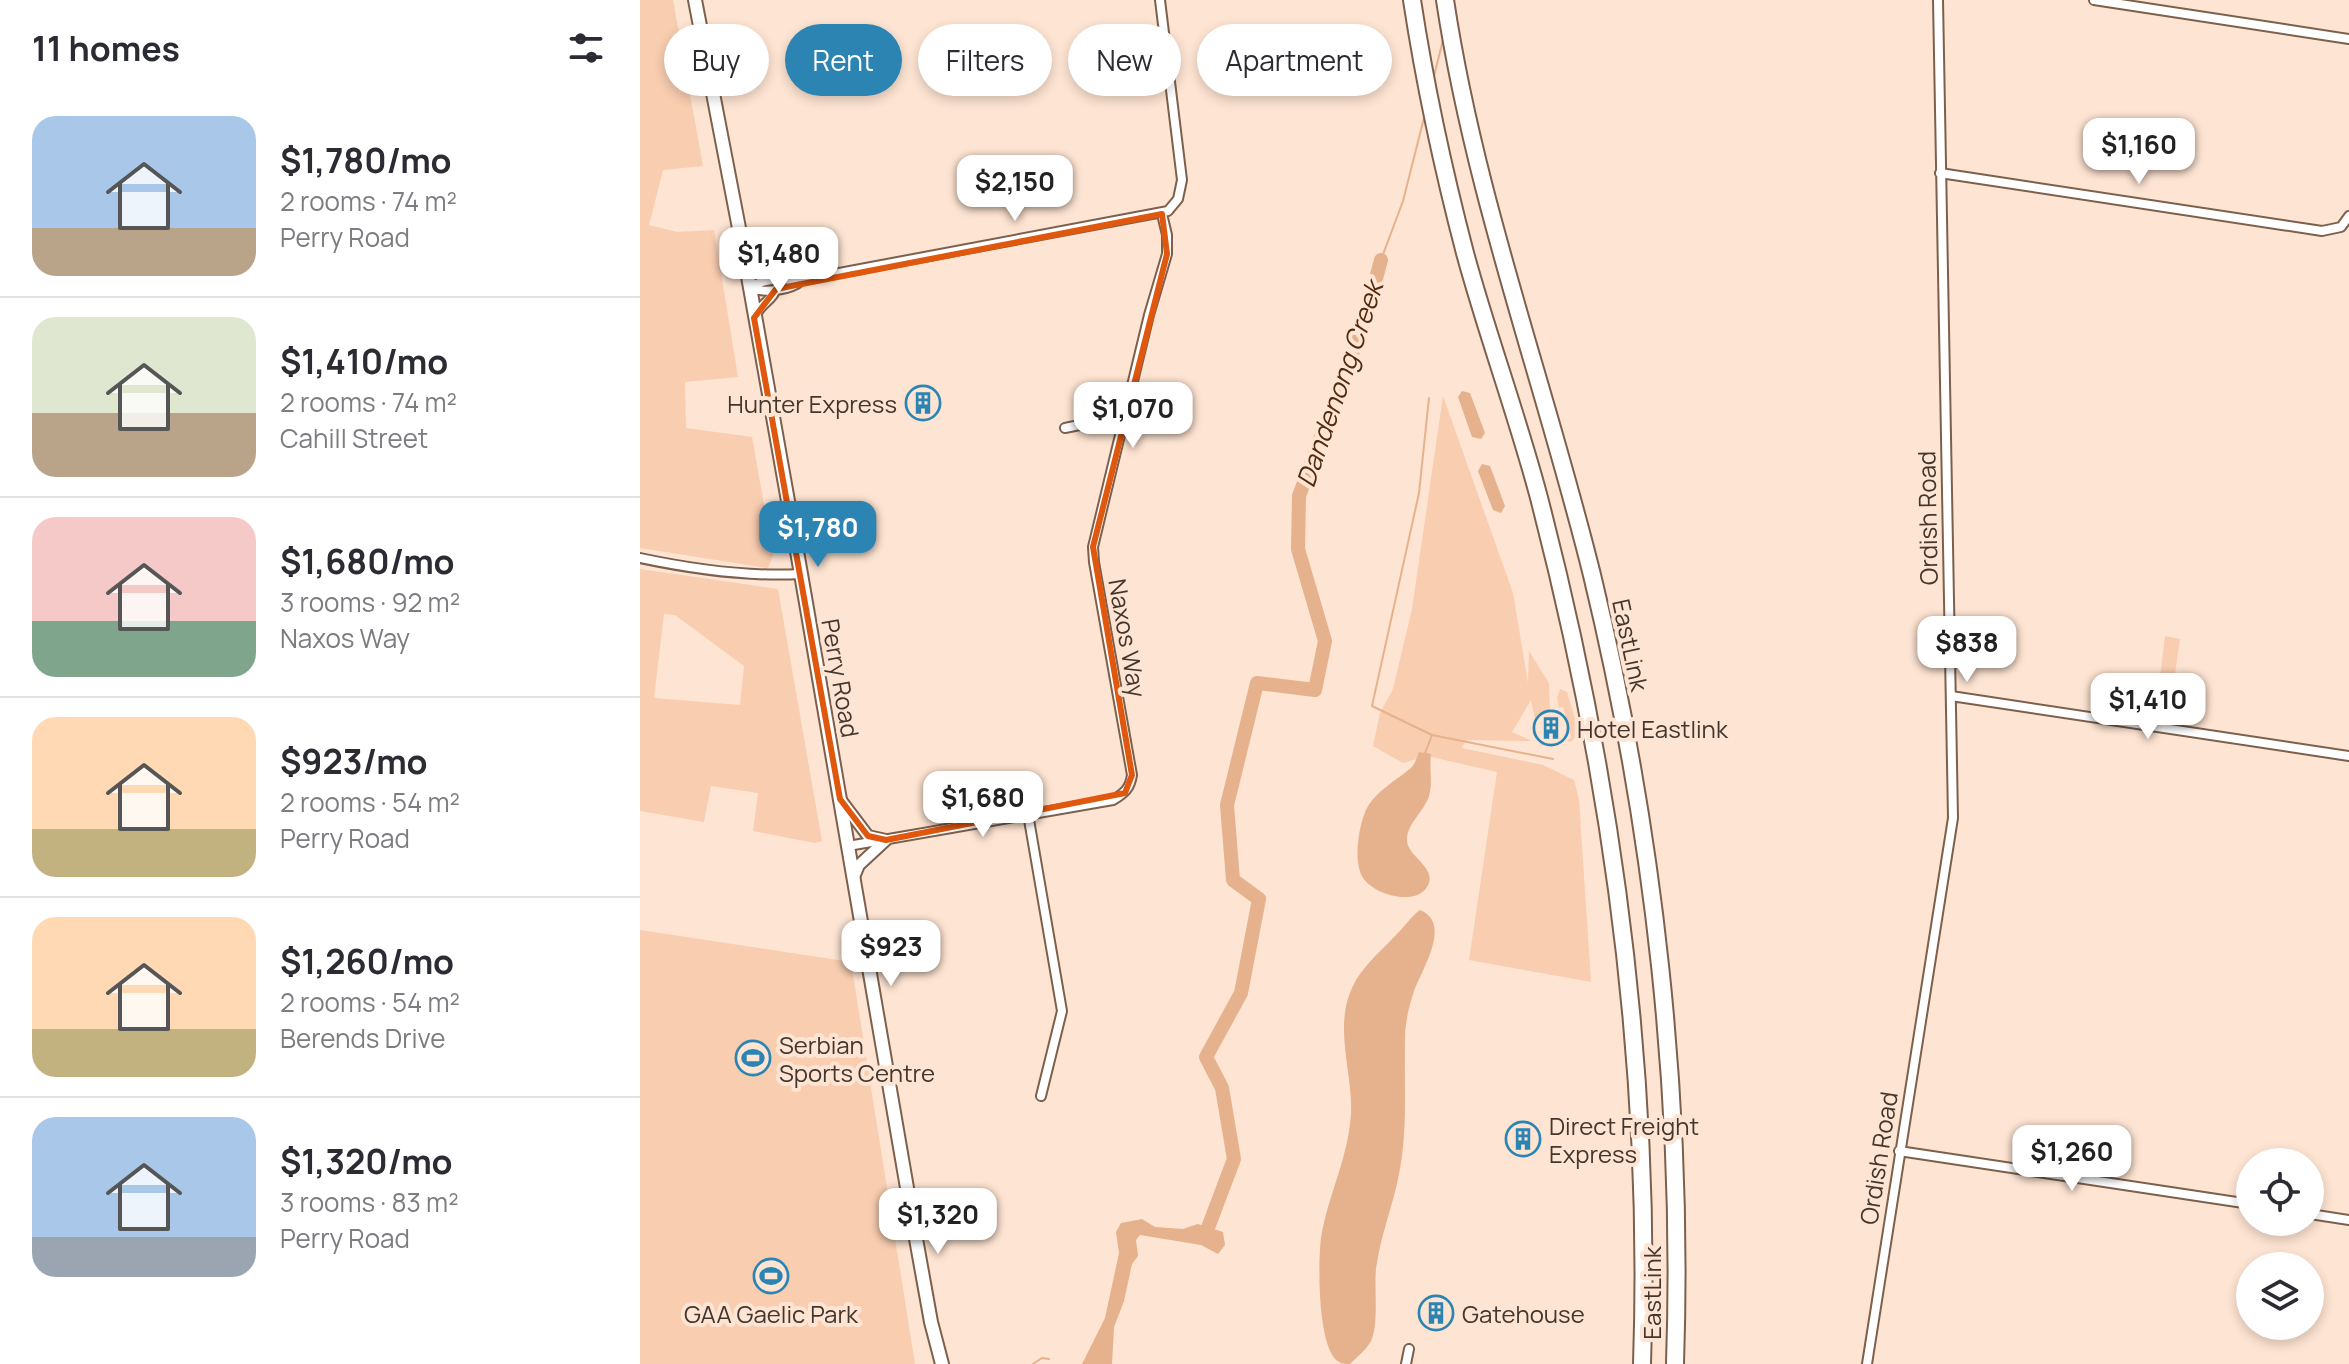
<!DOCTYPE html>
<html lang="en">
<head>
<meta charset="utf-8">
<style>
  :root { --surface:#fff; --page:#f7f7f7; --text:#2b2b33; --muted:#7c7c81; --line:#e1e1e2; --accent:#2b84b2 }
  body { margin:0; font-family:Manrope,sans-serif; background:var(--page); color:var(--text); height:100vh; display:flex; flex-direction:column; font-size:30px; white-space:nowrap }
  * { box-sizing:border-box; margin:0 }
  p { font-size:26px; color:var(--muted) }
  .icon { flex:none; width:44px; height:44px; fill:none; stroke:currentColor; stroke-width:2; stroke-linecap:round; stroke-linejoin:round }
  .map { position:relative; flex:1; overflow:hidden }
  .panel { display:flex; flex-direction:column; background:var(--surface); width:640px }
  .panel>* { flex:none }
  .hud { position:absolute; left:24px; top:24px; width:760px; height:72px; display:flex; gap:16px }
  .fabs { position:absolute; left:1596px; top:1148px; display:grid; gap:16px }
  .fabs a { display:grid; place-items:center; width:88px; height:88px; border-radius:50%; background:var(--surface); box-shadow:0 4px 12px #0003; font-size:40px }
  .price { position:absolute; translate:-50% -68px; padding:0 18px; border-radius:16px; background:#fff; color:#222; font-size:26px; line-height:52px; filter:drop-shadow(0 2px 4px #0008) }
  .price::after { content:''; position:absolute; left:50%; top:48px; width:24px; height:18px; margin-left:-12px; background:inherit; clip-path:polygon(0 0,100% 0,50% 100%) }
  .price.current { background:var(--accent); color:#fff }
  ul { padding:0; list-style:none }
  li { display:flex; align-items:center; gap:24px; height:200px; padding:0 32px }
  li+li { border-top:2px solid var(--line) }
  li span { display:grid; place-items:center; flex:none; width:224px; height:160px; border-radius:24px; color:#555 }
  li>.icon { margin-inline-start:auto }
  span .icon { width:96px; height:96px; fill:#fffc; stroke-width:1 }
  li b { font-size:34px }
  h2 { display:flex; justify-content:space-between; align-items:center; height:96px; padding:0 32px; font-size:34px }
  .tag { padding:0 28px; border-radius:36px; background:var(--surface); box-shadow:0 4px 12px #0003; font-size:28px; line-height:72px }
  .tag.current { background:var(--accent); color:#fff }
  main { display:flex; flex:1; min-height:0 }
  .map>svg:first-child { display:block }
  .green { fill:#f8cdb0; fill-rule:evenodd }
  .water { fill:#e6b18d }
  .lines { fill:none; stroke-linecap:round; stroke-linejoin:round }
  .stream { stroke:#e6b18d; stroke-width:2 }
  .river { stroke:#e6b18d; stroke-width:14 }
  .minor-casing { stroke:#7c604d; stroke-width:12 }
  .tertiary-casing { stroke:#7c604d; stroke-width:14 }
  .secondary-casing { stroke:#7c604d; stroke-width:16 }
  .motorway-casing { stroke:#7c604d; stroke-width:20 }
  .minor { stroke:#fff; stroke-width:8 }
  .tertiary { stroke:#fff; stroke-width:10 }
  .secondary { stroke:#fff; stroke-width:12 }
  .motorway { stroke:#fff; stroke-width:16 }
  .marked { fill:none; stroke:#e0570e; stroke-width:6; stroke-linejoin:round }
  .labels { text-anchor:middle; dominant-baseline:central; stroke-width:8; stroke-linejoin:round; paint-order:stroke }
  .poi-label { font-size:24px; fill:#43362e; stroke:#fee4d2; text-anchor:start }
  .street-label { font-size:24px; fill:#43362e; stroke:#fee4d2 }
  .water-label { font-size:26px; font-style:italic; fill:#4f2b10; stroke:#fee4d2 }
</style>
</head>
<body>
<main>
<section class="panel">
<h2>11 homes<svg class="icon" aria-label="filters" viewBox="0 0 24 24"><path d="M4 7h16M4 17h16"/><circle cx="9" cy="7" r="2"/><circle cx="15" cy="17" r="2"/></svg></h2>
<ul>
<li><span style="background:linear-gradient(#a9c7e8 70%,#b9a48a 0)"><svg class="icon" aria-label="home" viewBox="0 0 24 24"><path d="M3 11l9-7 9 7M6 9v11h12V9"/></svg></span><div><b>$1,780/mo</b><p>2 rooms · 74 m²</p><p>Perry Road</p></div></li>
<li><span style="background:linear-gradient(#dfe7d0 60%,#b9a48a 0)"><svg class="icon" aria-label="home" viewBox="0 0 24 24"><path d="M3 11l9-7 9 7M6 9v11h12V9"/></svg></span><div><b>$1,410/mo</b><p>2 rooms · 74 m²</p><p>Cahill Street</p></div></li>
<li><span style="background:linear-gradient(#f6c9c9 65%,#7fa58c 0)"><svg class="icon" aria-label="home" viewBox="0 0 24 24"><path d="M3 11l9-7 9 7M6 9v11h12V9"/></svg></span><div><b>$1,680/mo</b><p>3 rooms · 92 m²</p><p>Naxos Way</p></div></li>
<li><span style="background:linear-gradient(#ffd9b3 70%,#c2b280 0)"><svg class="icon" aria-label="home" viewBox="0 0 24 24"><path d="M3 11l9-7 9 7M6 9v11h12V9"/></svg></span><div><b>$923/mo</b><p>2 rooms · 54 m²</p><p>Perry Road</p></div></li>
<li><span style="background:linear-gradient(#ffd9b3 70%,#c2b280 0)"><svg class="icon" aria-label="home" viewBox="0 0 24 24"><path d="M3 11l9-7 9 7M6 9v11h12V9"/></svg></span><div><b>$1,260/mo</b><p>2 rooms · 54 m²</p><p>Berends Drive</p></div></li>
<li><span style="background:linear-gradient(#a9c7e8 75%,#9aa5b1 0)"><svg class="icon" aria-label="home" viewBox="0 0 24 24"><path d="M3 11l9-7 9 7M6 9v11h12V9"/></svg></span><div><b>$1,320/mo</b><p>3 rooms · 83 m²</p><p>Perry Road</p></div></li>
</ul>
</section>
<div class="map">
<svg width="1709" height="1364" viewBox="0 0 1709 1364">
  <rect width="100%" height="100%" fill="#fee4d2"/>
  <path class="green" d="M0,0h33l30,166 -40,4 -14,55 28,7 37,-2 24,147 -53,5 1,46 66,9 21,119 -5,12 -128,-20z
    M803,396l70,197 15,90 1,-32 20,32 1,28 -10,4 5,30 -4,1 -10,-46 -19,32 20,9 -66,-1 -4,8 81,17 31,15 5,20 12,182 -122,-22 28,-188 -70,-16 -24,7 -30,-17 7,-33 13,-24 19,-80z
    M0,569l138,20 44,252 -7,2 -62,-12 5,-38 -47,-7 -7,36 -64,-11zM24,614l11,1 69,51 -4,39 -86,-7z
    M1525,636l15,3 -6,42 -14,-3z
    M920,689l7,3 14,47 -5,-3 -5,6 -4,-1 4,-4 -8,-30 -4,1 -2,-10z
    M0,930l211,32 64,402h-275z"/>
  <path class="water" d="M822,391l8,2 15,40 -4,6 -9,-2 -14,-40z
    M842,464l8,2 15,40 -4,7 -8,-3 -15,-39z
    M779,752l12,2c-2,15 2,28 -2,42 -5,16 -22,27 -22,44 0,17 32,28 20,47 -12,20 -56,7 -65,-11 -8,-15 -4,-44 2,-61 7,-21 30,-33 47,-47 4,-4 6,-11 8,-16z
    M780,910c33,13 1,61 -6,81 -5,15 -9,32 -9,48 -1,46 3,90 -6,135 -6,32 -19,62 -23,95 -2,20 3,55 -5,72 -5,9 -14,16 -21,23 -4,0 -8,0 -11,-2 -22,-12 -21,-101 -18,-124 7,-43 27,-79 30,-124 2,-39 -16,-83 -1,-121 9,-24 28,-39 45,-57 9,-8 15,-19 25,-26z
    M502,1219l13,8 28,2 15,-5 25,8 2,13 -7,9 -17,-9 -61,-10 -4,5 2,16 -6,8 -8,37 -10,26 -2,37h-30l23,-46 14,-65 -3,-21 5,-9z"/>
  <g class="lines">
    <path class="stream" d="M793,80l11,-44
      M741,260l22,-59 22,-87
      M789,398l-10,95 -47,213 60,29 121,24
      M785,753l7,-18
      M393,1364l9,-6 7,1"/>
    <path class="river" d="M553,1233h13l28,-74 -12,-71 -16,-31 35,-64 18,-94 -26,-19 -6,-75 30,-122 58,7 10,-49 -27,-92 1,-53 67,-180 15,-56"/>
    <g class="minor-casing">
      <path id="minor" d="M1454,0l255,39
        M1300,173l382,58 19,-4 8,-11
        M109,288c16,-11 35,-9 53,-8l366,-69 10,-12 4,-19 -22,-180
        M109,288c15,5 41,3 53,-8
        M116,315c5,-12 16,-14 20,-26
        M425,428l39,-8 20,5
        M0,558c52,11 108,19 161,16
        M1311,696l398,60
        M388,814l34,197 -21,85
        M208,846l265,-46c12,-7 17,-12 19,-25l-38,-213 -1,-15 56,-232 18,-61v-19l-5,-21
        M1259,1151l351,53
        M1670,1214l39,6
        M766,1364l3,-15
        M1227,1364l86,-546 -15,-818"/>
    </g>
    <g class="tertiary-casing">
      <path id="tertiary" d="M200,799l28,37 18,4
        M214,877l5,-12 27,-25"/>
    </g>
    <g class="secondary-casing">
      <path id="secondary" d="M55,0l49,254 57,320 110,637 20,111 11,42
        M104,254c18,7 17,18 38,24"/>
    </g>
    <g class="motorway-casing">
      <path id="motorway" d="M772,0c13,85 31,169 53,253 22,81 51,159 73,241 74,283 114,577 104,870
        M805,0c30,198 99,381 147,575 62,256 92,525 83,789"/>
    </g>
    <use href="#minor" class="minor"/>
    <use href="#tertiary" class="tertiary"/>
    <use href="#secondary" class="secondary"/>
    <use href="#motorway" class="motorway"/>
  </g>
  <path class="marked" d="M522,214l5,40 -74,293 39,228 -7,18 -239,47 -18,-4 -28,-37 -86,-481 22,-29z"/>
  <defs>
    <g id="building-ring" transform="scale(1.8)"><circle r="9.5" fill="#fee4d2" stroke="#2b84b2" stroke-width="1.5"/><path d="M-4-6H4V6H1V3H-1V6H-4ZM-2.5-4.3h1.7v1.8h-1.7ZM.8-4.3h1.7v1.8H.8ZM-2.5-1h1.7V.8h-1.7ZM.8-1h1.7V.8H.8Z" fill="#2b84b2"/></g>
    <g id="stadium-ring" transform="scale(1.8)"><circle r="9.5" fill="#fee4d2" stroke="#2b84b2" stroke-width="1.5"/><path d="M0-5a6.5 5 0 1 0 0 10a6.5 5 0 1 0 0-10ZM-3.5-1.8h7v3.6h-7Z" fill="#2b84b2"/></g>
  </defs>
  <g fill-rule="evenodd">
    <use href="#building-ring" x="283" y="403"/>
    <use href="#building-ring" x="911" y="728"/>
    <use href="#stadium-ring" x="113" y="1058"/>
    <use href="#building-ring" x="883" y="1139"/>
    <use href="#stadium-ring" x="131" y="1276"/>
    <use href="#building-ring" x="796" y="1313"/>
  </g>
  <g class="labels">
    <g class="poi-label">
      <text x="257" y="403" text-anchor="end">Hunter Express</text>
      <text x="937" y="728">Hotel Eastlink</text>
      <text x="139" y="1044">Serbian<tspan x="139" dy="28">Sports Centre</tspan></text>
      <text x="909" y="1125">Direct Freight<tspan x="909" dy="28">Express</tspan></text>
      <text x="131" y="1313" text-anchor="middle">GAA Gaelic Park</text>
      <text x="822" y="1313">Gatehouse</text>
    </g>
    <g class="street-label">
      <text transform="translate(1287 518) rotate(-91)">Ordish Road</text>
      <text transform="translate(488 638) rotate(80)">Naxos Way</text>
      <text transform="translate(991 645) rotate(78)">EastLink</text>
      <text transform="translate(201 678) rotate(80)">Perry Road</text>
      <text transform="translate(1238 1158) rotate(-81)">Ordish Road</text>
      <text transform="translate(1011 1293) rotate(-90)">EastLink</text>
    </g>
    <g class="water-label">
      <text transform="translate(699 384) rotate(-71)">Dandenong Creek</text>
    </g>
  </g>
</svg>
<div class="fabs">
<a><svg class="icon" aria-label="locate" viewBox="0 0 24 24"><circle cx="12" cy="12" r="6"/><path d="M12 2v4M12 18v4M2 12h4M18 12h4"/></svg></a>
<a><svg class="icon" aria-label="layers" viewBox="0 0 24 24"><path d="M12 4l9 5-9 5-9-5zM3 14l9 5 9-5"/></svg></a>
</div>
<b class="price" style="left:1499px;top:186px">$1,160</b>
<b class="price" style="left:375px;top:223px">$2,150</b>
<b class="price" style="left:139px;top:295px">$1,480</b>
<b class="price" style="left:493px;top:450px">$1,070</b>
<b class="price current" style="left:178px;top:569px">$1,780</b>
<b class="price" style="left:1327px;top:684px">$838</b>
<b class="price" style="left:1508px;top:741px">$1,410</b>
<b class="price" style="left:343px;top:839px">$1,680</b>
<b class="price" style="left:251px;top:988px">$923</b>
<b class="price" style="left:1432px;top:1193px">$1,260</b>
<b class="price" style="left:298px;top:1256px">$1,320</b>
<div class="hud">
<a class="tag">Buy</a>
<a class="tag current">Rent</a>
<a class="tag">Filters</a>
<a class="tag">New</a>
<a class="tag">Apartment</a>
</div>
</div>
</main>
</body>
</html>
